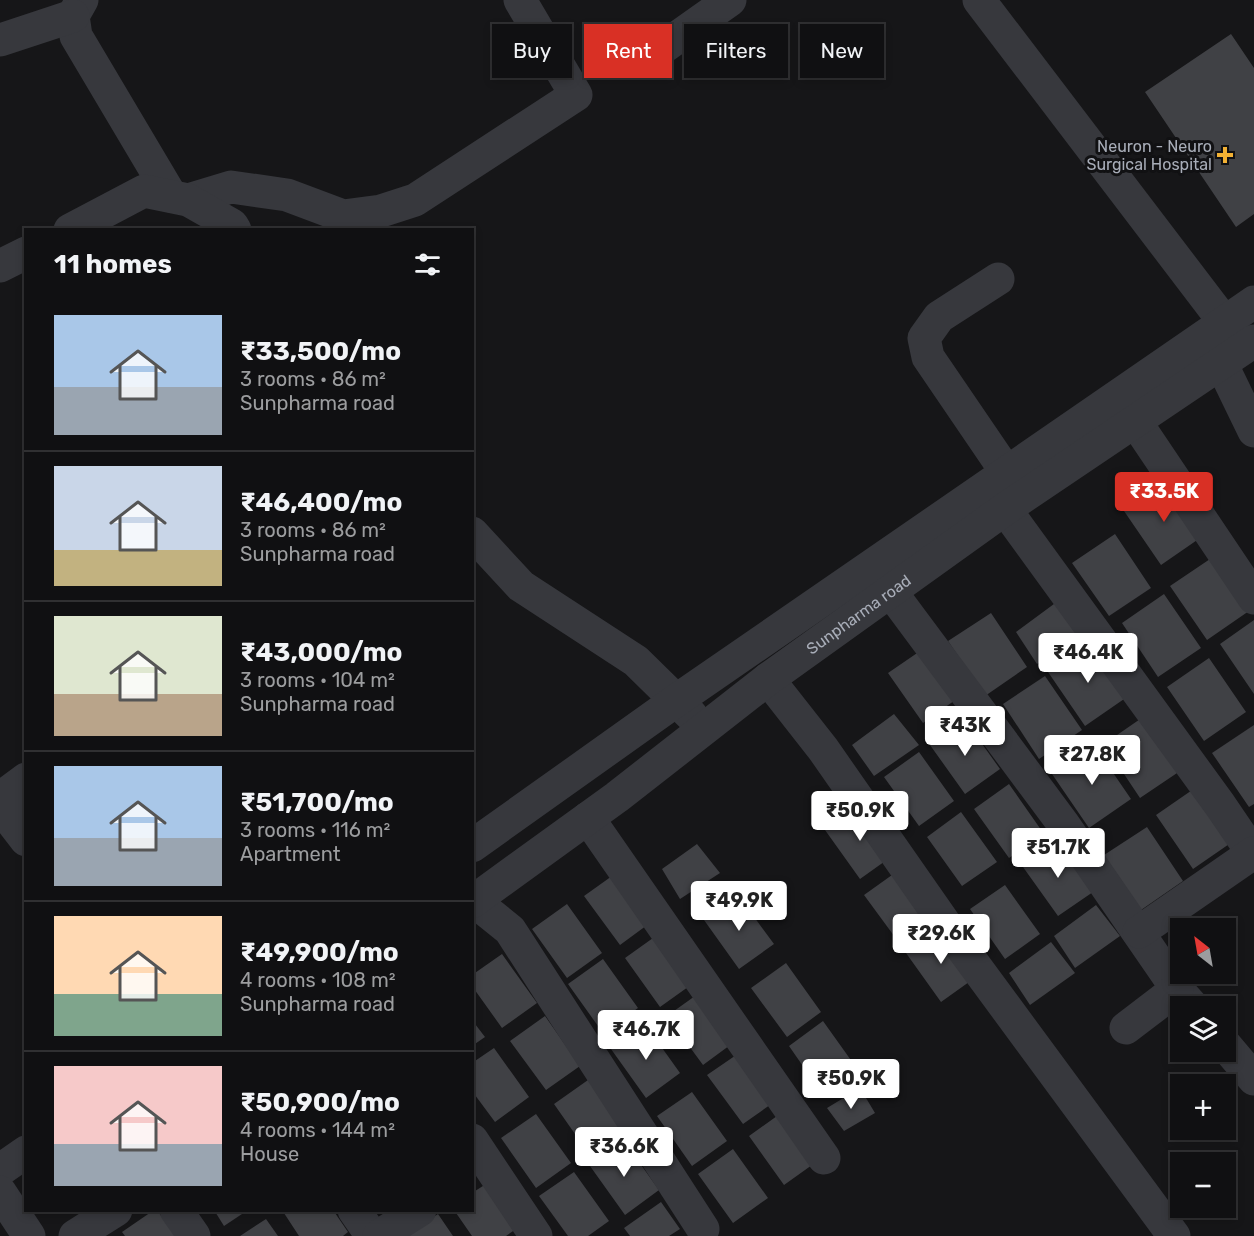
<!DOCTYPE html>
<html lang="en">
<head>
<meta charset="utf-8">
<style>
  :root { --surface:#101012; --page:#19191b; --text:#f1f3f6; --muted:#9c9d9f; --line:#303032; --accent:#d93025 }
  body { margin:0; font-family:Rubik,sans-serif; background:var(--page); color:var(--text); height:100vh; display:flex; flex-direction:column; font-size:22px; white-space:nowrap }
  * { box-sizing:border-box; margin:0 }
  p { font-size:20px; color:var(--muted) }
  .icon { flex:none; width:33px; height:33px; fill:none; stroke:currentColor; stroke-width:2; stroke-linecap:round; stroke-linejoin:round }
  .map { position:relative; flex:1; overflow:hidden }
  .panel { position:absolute; left:24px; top:228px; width:450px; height:984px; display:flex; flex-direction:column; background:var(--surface); border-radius:0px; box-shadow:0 3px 9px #0003,0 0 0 2px var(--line) }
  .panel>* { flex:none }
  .hud { position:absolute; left:492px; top:24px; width:570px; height:54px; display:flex; gap:12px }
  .needle { width:39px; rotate:329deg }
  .fabs { position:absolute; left:1170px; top:918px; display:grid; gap:12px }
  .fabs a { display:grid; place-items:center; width:66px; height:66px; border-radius:0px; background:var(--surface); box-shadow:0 3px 9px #0003,0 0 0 2px var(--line); font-size:30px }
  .price { position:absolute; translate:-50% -51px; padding:0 14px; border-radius:6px; background:#fff; color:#222; font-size:20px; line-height:39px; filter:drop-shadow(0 2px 3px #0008) }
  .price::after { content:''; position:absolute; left:50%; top:36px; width:18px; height:14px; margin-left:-9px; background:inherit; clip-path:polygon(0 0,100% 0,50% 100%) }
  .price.selected { background:var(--accent); color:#fff }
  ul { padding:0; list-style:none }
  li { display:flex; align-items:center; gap:18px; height:150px; padding:0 30px }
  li+li { border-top:2px solid var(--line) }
  li span { display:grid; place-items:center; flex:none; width:168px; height:120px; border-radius:0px; color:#555 }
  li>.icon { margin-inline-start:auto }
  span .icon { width:72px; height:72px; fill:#fffc; stroke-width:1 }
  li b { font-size:26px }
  h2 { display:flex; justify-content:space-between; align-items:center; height:72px; padding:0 30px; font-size:26px }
  .tag { padding:0 21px; border-radius:0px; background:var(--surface); box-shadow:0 3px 9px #0003,0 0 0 2px var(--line); font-size:21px; line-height:54px }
  .tag.selected { background:var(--accent); color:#fff }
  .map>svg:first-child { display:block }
  .building { fill:#404145 }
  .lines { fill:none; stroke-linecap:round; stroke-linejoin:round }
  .minor { stroke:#37383d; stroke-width:33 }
  .poi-dot { fill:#f2b134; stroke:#111113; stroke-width:2 }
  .labels { text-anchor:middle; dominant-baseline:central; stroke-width:6; stroke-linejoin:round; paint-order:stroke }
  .poi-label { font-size:16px; fill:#a8adb8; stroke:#111113; text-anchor:end }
  .street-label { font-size:16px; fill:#a8adb8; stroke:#111113 }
</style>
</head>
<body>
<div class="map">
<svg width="1254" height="1236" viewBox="0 0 1254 1236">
  <rect width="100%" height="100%" fill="#161618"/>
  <path class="building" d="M1231,34l23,34v146l-18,13 -91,-135z
    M1167,482l36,54 -42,29 -37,-54z
    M1115,534l36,54 -42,28 -37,-53z
    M1213,557l36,54 -42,29 -37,-54z
    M1164,594l37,54 -43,29 -36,-54z
    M1058,601l24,31 -45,32 -21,-32z
    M991,613l36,54 -42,29 -37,-55z
    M1254,620v74l-34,-50z
    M1091,643l36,54 -42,29 -37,-54z
    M923,649l35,49 -35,25 -35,-50z
    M1209,658l37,54 -42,29 -37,-54z
    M1045,676l37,54 -43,29 -36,-55z
    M894,714l25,31 -45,31 -22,-31z
    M1146,715l37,54 -43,29 -36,-54z
    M965,720l35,49 -35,25 -35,-49z
    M1254,725v79l-5,3 -37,-54z
    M1094,745l37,54 -42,29 -37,-54z
    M919,752l35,49 -35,25 -35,-49z
    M1009,784l35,50 -35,24 -35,-49z
    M1198,786l37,54 -42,29 -37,-54z
    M860,805l35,49 -35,25 -35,-49z
    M961,812l36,50 -35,24 -35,-49z
    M1147,827l36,54 -42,29 -37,-55z
    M1058,842l35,50 -35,24 -35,-49z
    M697,844l23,29 -40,26 -18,-30z
    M899,870l35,49 -34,25 -36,-49z
    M619,871l35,49 -34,25 -36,-49z
    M1005,885l35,49 -35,25 -35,-50z
    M738,895l36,49 -35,25 -35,-49z
    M567,904l35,49 -35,25 -35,-49z
    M1096,905l24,31 -45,32 -21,-32z
    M941,928l35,49 -35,25 -35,-49z
    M660,933l35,49 -35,25 -35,-49z
    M1051,942l24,31 -45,32 -21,-32z
    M502,954l35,49 -35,25 -30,-42v-11z
    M603,959l35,49 -35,25 -35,-49z
    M786,963l35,49 -34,25 -36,-49z
    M702,991l35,49 -34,25 -36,-49z
    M545,1016l35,50 -34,24 -36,-49z
    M472,1020l13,17 -13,9z
    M823,1021l35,49 -35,25 -34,-49z
    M645,1024l35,49 -34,25 -35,-49z
    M494,1048l35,49 -34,25 -23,-31v-28z
    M742,1051l35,49 -34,24 -36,-49z
    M588,1080l35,49 -34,25 -35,-50z
    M860,1088l15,25 -31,18 -17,-23z
    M692,1092l35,49 -35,25 -35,-50z
    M784,1111l35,49 -35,25 -35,-49z
    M536,1114l35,49 -35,25 -35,-50z
    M624,1141l35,49 -34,25 -35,-49z
    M733,1149l35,49 -35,25 -35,-49z
    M574,1172l35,49 -21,15h-20l-29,-40z
    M486,1184l30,45 -10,7h-34l-18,-26h18v-17z
    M661,1202l19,27 -11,7h-39l-6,-8z
    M154,1210h3l18,26h-50l-3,-4z
    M214,1210h34l-24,16z
    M282,1210h51l15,22 -5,4h-44z
    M438,1214l15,22h-48z
    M266,1219l12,17h-38z"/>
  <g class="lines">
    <g class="minor">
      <path d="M82,0l-9,16 3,20 95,160"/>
      <path d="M979,0l246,323"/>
      <path d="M0,40l73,-24"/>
      <path d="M651,56l79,-56"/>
      <path d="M188,200l43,-13 56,8 56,21 38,-5 34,-11 161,-105 -56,-95"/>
      <path d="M70,230l74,-39 44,9 44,25 3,5"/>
      <path d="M0,266l26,-13"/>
      <path d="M998,279l-59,38 -15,21 4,19 79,116"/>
      <path d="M1221,363l33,68"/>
      <path d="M1135,421l119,177"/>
      <path d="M1005,509l215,296 34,50"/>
      <path d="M472,533l49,53 115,75 55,54"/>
      <path d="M891,592l173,233 113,164 15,17"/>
      <path d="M768,679l55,70 136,195 215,292"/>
      <path d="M26,779l-19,14 -1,21 20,26"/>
      <path d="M588,818l236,340"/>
      <path d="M472,846l205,-146 577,-398"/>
      <path d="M474,901l36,29 193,299"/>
      <path id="s1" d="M472,902l145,-105 151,-118 237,-170 249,-168"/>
      <path d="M1139,932l114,-79"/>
      <path d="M1126,1028l51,-39"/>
      <path d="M1226,1046l28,33"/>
      <path d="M472,1140l64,96"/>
      <path d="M0,1170l26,-18"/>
      <path d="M0,1192l29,44"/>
      <path d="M176,1210l18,26"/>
      <path d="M354,1210l18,26"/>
      <path d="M75,1236l41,-26"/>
      <path d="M379,1236l41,-26"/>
    </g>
  </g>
  <path class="poi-dot" d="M1222 146h6v6h6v6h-6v6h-6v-6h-6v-6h6z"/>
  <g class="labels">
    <g class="poi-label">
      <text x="1212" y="146">Neuron - Neuro<tspan x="1212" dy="18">Surgical Hospital</tspan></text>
    </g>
    <g class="street-label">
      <text stroke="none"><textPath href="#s1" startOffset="482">Sunpharma road</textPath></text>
    </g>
  </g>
</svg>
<div class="fabs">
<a><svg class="needle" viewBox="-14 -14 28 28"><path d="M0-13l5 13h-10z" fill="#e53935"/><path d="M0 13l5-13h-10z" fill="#9c9d9f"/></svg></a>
<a><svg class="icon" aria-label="layers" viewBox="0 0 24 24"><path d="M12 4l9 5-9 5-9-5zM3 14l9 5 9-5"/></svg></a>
<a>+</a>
<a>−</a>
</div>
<b class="price selected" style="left:1164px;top:523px">₹33.5K</b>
<b class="price" style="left:1088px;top:684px">₹46.4K</b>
<b class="price" style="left:965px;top:757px">₹43K</b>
<b class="price" style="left:1092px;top:786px">₹27.8K</b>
<b class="price" style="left:860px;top:842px">₹50.9K</b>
<b class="price" style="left:1058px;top:879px">₹51.7K</b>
<b class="price" style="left:739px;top:932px">₹49.9K</b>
<b class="price" style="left:941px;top:965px">₹29.6K</b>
<b class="price" style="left:646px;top:1061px">₹46.7K</b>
<b class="price" style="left:851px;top:1110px">₹50.9K</b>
<b class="price" style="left:624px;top:1178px">₹36.6K</b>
<div class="hud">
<a class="tag">Buy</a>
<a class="tag selected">Rent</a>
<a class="tag">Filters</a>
<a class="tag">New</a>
</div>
<section class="panel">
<h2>11 homes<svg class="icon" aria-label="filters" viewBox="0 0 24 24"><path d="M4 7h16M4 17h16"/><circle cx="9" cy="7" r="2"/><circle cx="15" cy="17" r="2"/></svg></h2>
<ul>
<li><span style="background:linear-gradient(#a9c7e8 60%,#9aa5b1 0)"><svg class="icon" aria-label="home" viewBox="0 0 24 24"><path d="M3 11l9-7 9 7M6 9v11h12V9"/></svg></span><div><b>₹33,500/mo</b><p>3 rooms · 86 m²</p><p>Sunpharma road</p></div></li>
<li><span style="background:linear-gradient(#c9d6e8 70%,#c2b280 0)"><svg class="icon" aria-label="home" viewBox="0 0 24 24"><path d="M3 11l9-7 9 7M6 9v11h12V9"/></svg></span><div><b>₹46,400/mo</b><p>3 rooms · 86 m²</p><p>Sunpharma road</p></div></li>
<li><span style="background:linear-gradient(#dfe7d0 65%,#b9a48a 0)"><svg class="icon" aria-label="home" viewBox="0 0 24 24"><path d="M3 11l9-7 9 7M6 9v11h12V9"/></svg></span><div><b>₹43,000/mo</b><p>3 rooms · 104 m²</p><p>Sunpharma road</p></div></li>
<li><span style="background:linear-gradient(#a9c7e8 60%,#9aa5b1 0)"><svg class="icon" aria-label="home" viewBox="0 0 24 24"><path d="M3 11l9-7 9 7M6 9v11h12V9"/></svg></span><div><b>₹51,700/mo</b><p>3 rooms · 116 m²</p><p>Apartment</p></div></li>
<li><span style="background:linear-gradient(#ffd9b3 65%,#7fa58c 0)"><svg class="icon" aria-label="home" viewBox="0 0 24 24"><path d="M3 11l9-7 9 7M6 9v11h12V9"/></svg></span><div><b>₹49,900/mo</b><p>4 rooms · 108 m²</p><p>Sunpharma road</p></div></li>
<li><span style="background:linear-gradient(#f6c9c9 65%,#9aa5b1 0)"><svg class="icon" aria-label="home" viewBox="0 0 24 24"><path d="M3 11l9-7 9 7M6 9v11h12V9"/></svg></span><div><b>₹50,900/mo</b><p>4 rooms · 144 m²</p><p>House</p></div></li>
</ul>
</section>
</div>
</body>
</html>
